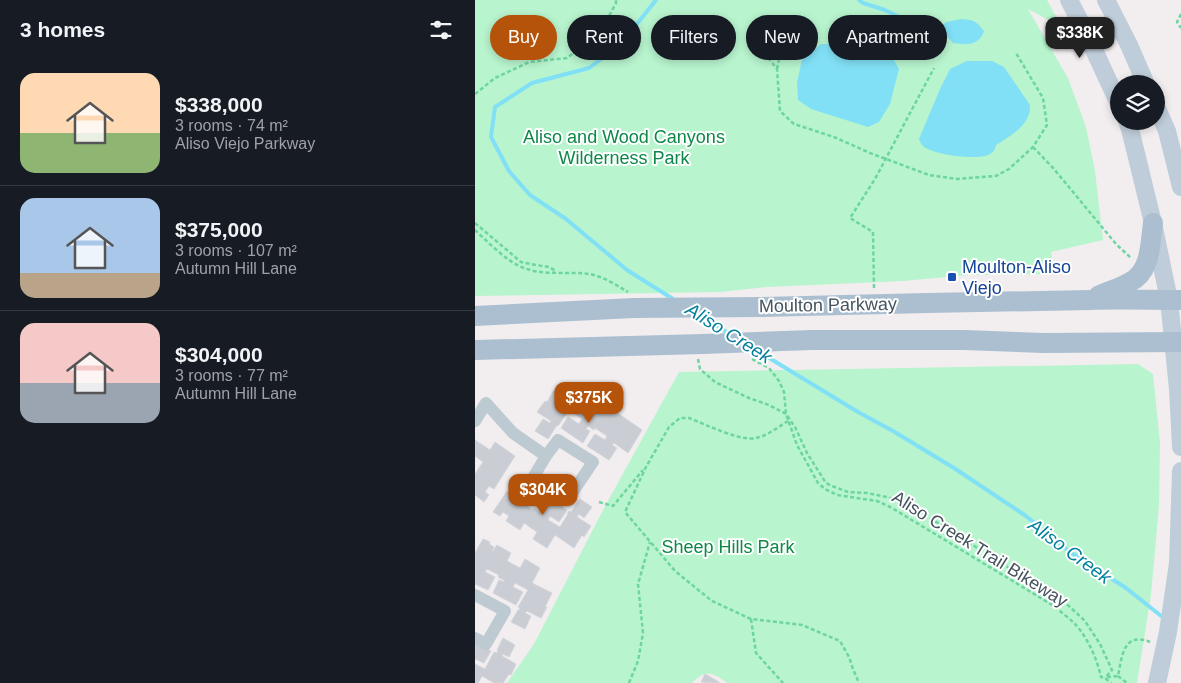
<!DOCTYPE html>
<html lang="en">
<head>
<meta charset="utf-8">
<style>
  :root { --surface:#171b24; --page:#20242c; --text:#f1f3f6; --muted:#9ea1a6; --line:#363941; --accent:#b45309 }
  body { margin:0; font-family:Arial,sans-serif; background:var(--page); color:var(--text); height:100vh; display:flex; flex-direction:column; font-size:19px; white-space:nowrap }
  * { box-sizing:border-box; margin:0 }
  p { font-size:16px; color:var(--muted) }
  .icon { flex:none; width:28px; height:28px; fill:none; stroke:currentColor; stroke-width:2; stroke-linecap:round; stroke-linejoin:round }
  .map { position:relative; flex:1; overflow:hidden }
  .details { display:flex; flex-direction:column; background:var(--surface); width:475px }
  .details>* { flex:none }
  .top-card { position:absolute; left:15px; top:15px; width:475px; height:45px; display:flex; gap:10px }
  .tools { position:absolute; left:635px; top:75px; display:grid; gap:10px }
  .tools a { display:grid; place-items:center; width:55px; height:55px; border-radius:50%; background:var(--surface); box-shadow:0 2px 8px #0003; font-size:25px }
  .price { position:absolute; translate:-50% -42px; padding:0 11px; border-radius:10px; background:var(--accent); color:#fff; font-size:16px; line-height:32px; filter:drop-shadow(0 1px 2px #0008) }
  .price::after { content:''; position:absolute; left:50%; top:30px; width:15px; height:11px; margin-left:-8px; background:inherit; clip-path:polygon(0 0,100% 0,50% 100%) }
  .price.selected { background:#222; color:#fff }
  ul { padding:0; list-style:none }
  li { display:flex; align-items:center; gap:15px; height:125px; padding:0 20px }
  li+li { border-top:1px solid var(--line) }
  li span { display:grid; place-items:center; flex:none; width:140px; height:100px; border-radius:15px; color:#555 }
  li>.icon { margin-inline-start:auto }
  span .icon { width:60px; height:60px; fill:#fffc; stroke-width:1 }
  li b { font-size:21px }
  h2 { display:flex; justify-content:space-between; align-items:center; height:60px; padding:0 20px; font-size:21px }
  .pill { padding:0 18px; border-radius:22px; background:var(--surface); box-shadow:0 2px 8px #0003; font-size:18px; line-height:45px }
  .pill.selected { background:var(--accent); color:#fff }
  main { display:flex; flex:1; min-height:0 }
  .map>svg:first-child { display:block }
  .green { fill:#b8f4ce }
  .water { fill:#81e0f5 }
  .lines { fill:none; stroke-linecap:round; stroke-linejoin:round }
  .stream { stroke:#81e0f5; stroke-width:4 }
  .building { fill:#caced4; stroke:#d2d5db }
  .path { stroke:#6dd59f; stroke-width:2.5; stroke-dasharray:4 2.5; stroke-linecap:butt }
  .minor { stroke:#becad2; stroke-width:12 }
  .secondary { stroke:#bfcdda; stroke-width:18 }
  .primary { stroke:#abbfd1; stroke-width:20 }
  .secondary-bridge { stroke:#bfcdda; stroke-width:18 }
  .primary-bridge { stroke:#abbfd1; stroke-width:20 }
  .transit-dot { fill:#1a4fb4; stroke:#fff; stroke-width:2 }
  .labels { text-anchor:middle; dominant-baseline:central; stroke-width:4; stroke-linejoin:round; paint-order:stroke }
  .park-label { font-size:18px; fill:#0d8848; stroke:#fff }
  .transit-label { font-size:18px; fill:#164399; stroke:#fff; text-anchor:start }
  .street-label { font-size:18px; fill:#45535e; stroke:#fff }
  .water-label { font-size:19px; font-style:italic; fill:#03809d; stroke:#fff }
</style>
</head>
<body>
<main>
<section class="details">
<h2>3 homes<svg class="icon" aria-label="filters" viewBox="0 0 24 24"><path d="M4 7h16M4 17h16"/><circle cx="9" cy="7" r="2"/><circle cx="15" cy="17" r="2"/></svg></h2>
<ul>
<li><span style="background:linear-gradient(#ffd9b3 60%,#8fb573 0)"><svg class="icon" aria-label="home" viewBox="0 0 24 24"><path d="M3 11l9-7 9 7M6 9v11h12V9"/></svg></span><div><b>$338,000</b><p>3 rooms · 74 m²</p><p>Aliso Viejo Parkway</p></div></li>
<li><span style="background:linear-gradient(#a9c7e8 75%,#b9a48a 0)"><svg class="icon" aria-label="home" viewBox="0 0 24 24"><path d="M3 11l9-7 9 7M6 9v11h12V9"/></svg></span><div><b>$375,000</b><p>3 rooms · 107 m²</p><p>Autumn Hill Lane</p></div></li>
<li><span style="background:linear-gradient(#f6c9c9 60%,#9aa5b1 0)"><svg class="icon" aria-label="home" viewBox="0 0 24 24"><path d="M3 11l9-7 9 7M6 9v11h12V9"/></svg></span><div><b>$304,000</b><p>3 rooms · 77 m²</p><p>Autumn Hill Lane</p></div></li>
</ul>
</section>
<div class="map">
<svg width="706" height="683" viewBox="0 0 706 683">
  <rect width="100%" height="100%" fill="#f2eeef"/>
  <path class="green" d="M0,0h572l11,20 -6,2 -24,-13 40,69 18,49 9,44 8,69 -52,12 5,22 -87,1 -66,6 -136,6 -47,5 -245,4z
    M663,364l15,10 7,69 -1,63 -8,89 -14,88h-410c-15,-11 -21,-14 -35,0h-185l27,-39 70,-136 75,-136z"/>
  <path class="water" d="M487,19c12,1 14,2 22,12 -5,15 -18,14 -31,12l-9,-10 -2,-7 4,-4z
    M346,44h44l26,11 8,14 -9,35 -11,18 -11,5 -57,-18 -13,-9 -1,-17 5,-24z
    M492,61h25l12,6 26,38c1,20 -19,30 -34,40 -1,4 -2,7 -6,9 -12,7 -57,1 -67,-8 -2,-2 -3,-4 -4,-7l21,-50 10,-20z"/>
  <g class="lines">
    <path class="stream" d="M181,0l-35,44 -32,24 -57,15 -37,24 -4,30 18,34 21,24 36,24 61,51 46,29
      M384,0l4,3 22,7 18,9 18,2 26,6
      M226,316l32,20
      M281,350l102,62 35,19 61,37 72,48 44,36 56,36 39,31"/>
  </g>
  <path class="building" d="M79,390l20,13 8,-13 14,9 -5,7 13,8 5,-7 33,23 -14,23 -14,-10 -2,2 5,3 -8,12 -22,-14 8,-12 10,6 2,-4 -12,-8 -1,2 -6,-4 -2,3 4,2 -7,12 -22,-15 7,-11 11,7 3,-5 -13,-9 -11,16 -1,-1 -9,14 -13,-8 8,-12 7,4 1,-2 -14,-9 8,-11 2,1z
    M0,440l15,10 5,-8 20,14 -21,33 -5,-3 -4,6 4,3 -5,7 -9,-7v-21l8,-12 -8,-6z
    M44,478l22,15 -8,12 -9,-6 -3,3 12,8 1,-2 6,4 2,-2 -4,-3 7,-11 22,14 -8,12 -9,-6 -2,4 12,7 8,-13h-1l2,-3 2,1 9,-13 12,8 -8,11 -5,-4 -2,3 14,9 -7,11 -2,-2 -8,13 -19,-13 -8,13 -14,-9 4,-7 -13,-9 -4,7 -14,-9 3,-5 -6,-4 -3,4 -7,-4 14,-21 6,4 1,-4 -3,-2z
    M8,539l7,3 -1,2 5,3 -2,4h1l4,-6 14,8 -4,8 13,7 5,-9 15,9 -8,15 20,10 -7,14h2l-6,11 -14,-7 -2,2 6,3 -6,13 -14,-7 7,-12h1l1,-2 -2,-1 10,-17 -13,-7 -2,4 10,5 -7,13 -10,-5 -13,-7 6,-13 5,2 1,-1 -7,-4 1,-2 -12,-6 -2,3 10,5 -7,13 -13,-6v-17l1,-3 -1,-1v-10z
    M28,638l12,7 -6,12 -6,-3 -1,2 14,8 -5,11 -2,-1 -6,9h-9l-12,-7 -4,7h-3v-19l10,5 9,-17 3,1 1,-3h-1z
    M0,642l16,9 -7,12 -9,-4z
    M230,674l14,8v1l-18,-1z"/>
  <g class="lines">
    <path class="path" d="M706,14l-4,8 4,6
      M281,35l9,19 12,15 3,42 14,13 40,13 36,16 59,22 28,4 39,-3 13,-7 24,-22 14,-22 -4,-27 -27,-45
      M302,69l6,-29
      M0,94l20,-16 34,-16 38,-4 33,-25 16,-30v-3
      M558,147l21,22 62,75 15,14
      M0,223l46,39 15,3 13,2 7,4
      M0,230c14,13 32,32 49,38 20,8 44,3 65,6 14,2 27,11 39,18
      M399,288l-1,-56 -23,-14 25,-39 59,-111
      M223,359l2,10 15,13 34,16 20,7 17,9 9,13 12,26 19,30 6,3 16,6 19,1 20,4 21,7 161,102 16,15 15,23 12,26 -7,8
      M277,359l17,9 10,13 5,11 2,22 11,31 21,38 7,6 12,6 40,6 15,7 162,98c7,6 15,12 21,18 13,14 22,35 26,53l4,1 6,5
      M313,421c-10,6 -21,15 -32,17 -15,4 -51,-14 -67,-20h-9l-11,9 -23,40 -21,45 50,59 37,30 39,18 51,6 38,16 9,16 4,12 6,14
      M124,502l14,4 30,-36
      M276,619l5,34 27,30
      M643,676l9,7
      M632,677l11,-1c4,-19 5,-45 32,-34
      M154,683l9,-22 5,-28 -5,-49 12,-42"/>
    <path class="minor" d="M0,421l11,-18 27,30 33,23
      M83,440l35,22 -25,37 -34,-23 12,-20z
      M0,595l30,16 -19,33 -11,-6"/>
    <path class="secondary" d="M594,0l19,37 31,67
      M631,0l23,45 17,39
      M681,106l11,25 14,56
      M652,121l3,8 23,94 16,77 9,89 3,58
      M703,563l3,-92"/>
    <path class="primary" d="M623,296c10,-5 22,-8 32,-14 21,-10 20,-38 23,-59
      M286,307c110,-3 219,-5 329,-7 30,-1 61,0 91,0
      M0,316l159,-8
      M337,340h152l79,3 138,-1
      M0,350l228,-6"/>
    <path class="secondary-bridge" d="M682,683l11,-51 10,-69"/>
    <path class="primary-bridge" d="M159,308l127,-1
      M228,344l109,-4"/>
  </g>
  <rect class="transit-dot" x="472" y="272" width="10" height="10" rx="2.5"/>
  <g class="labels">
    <g class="park-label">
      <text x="149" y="137">Aliso and Wood Canyons<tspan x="149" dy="21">Wilderness Park</tspan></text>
      <text x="253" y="547">Sheep Hills Park</text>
    </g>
    <g class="transit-label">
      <text x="487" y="267">Moulton-Aliso<tspan x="487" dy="21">Viejo</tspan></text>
    </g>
    <g class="street-label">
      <text transform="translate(353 305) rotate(-1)">Moulton Parkway</text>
      <text transform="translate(505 549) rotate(32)">Aliso Creek Trail Bikeway</text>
    </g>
    <g class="water-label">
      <text transform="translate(254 333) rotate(32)">Aliso Creek</text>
      <text transform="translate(595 551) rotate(36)">Aliso Creek</text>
    </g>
  </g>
</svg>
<div class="tools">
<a><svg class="icon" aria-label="layers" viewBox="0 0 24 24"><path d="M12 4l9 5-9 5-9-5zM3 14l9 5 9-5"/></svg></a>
</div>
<b class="price selected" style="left:605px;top:59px">$338K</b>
<b class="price" style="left:114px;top:424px">$375K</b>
<b class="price" style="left:68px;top:516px">$304K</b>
<div class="top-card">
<a class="pill selected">Buy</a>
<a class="pill">Rent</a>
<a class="pill">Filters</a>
<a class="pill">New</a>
<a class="pill">Apartment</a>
</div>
</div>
</main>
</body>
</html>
